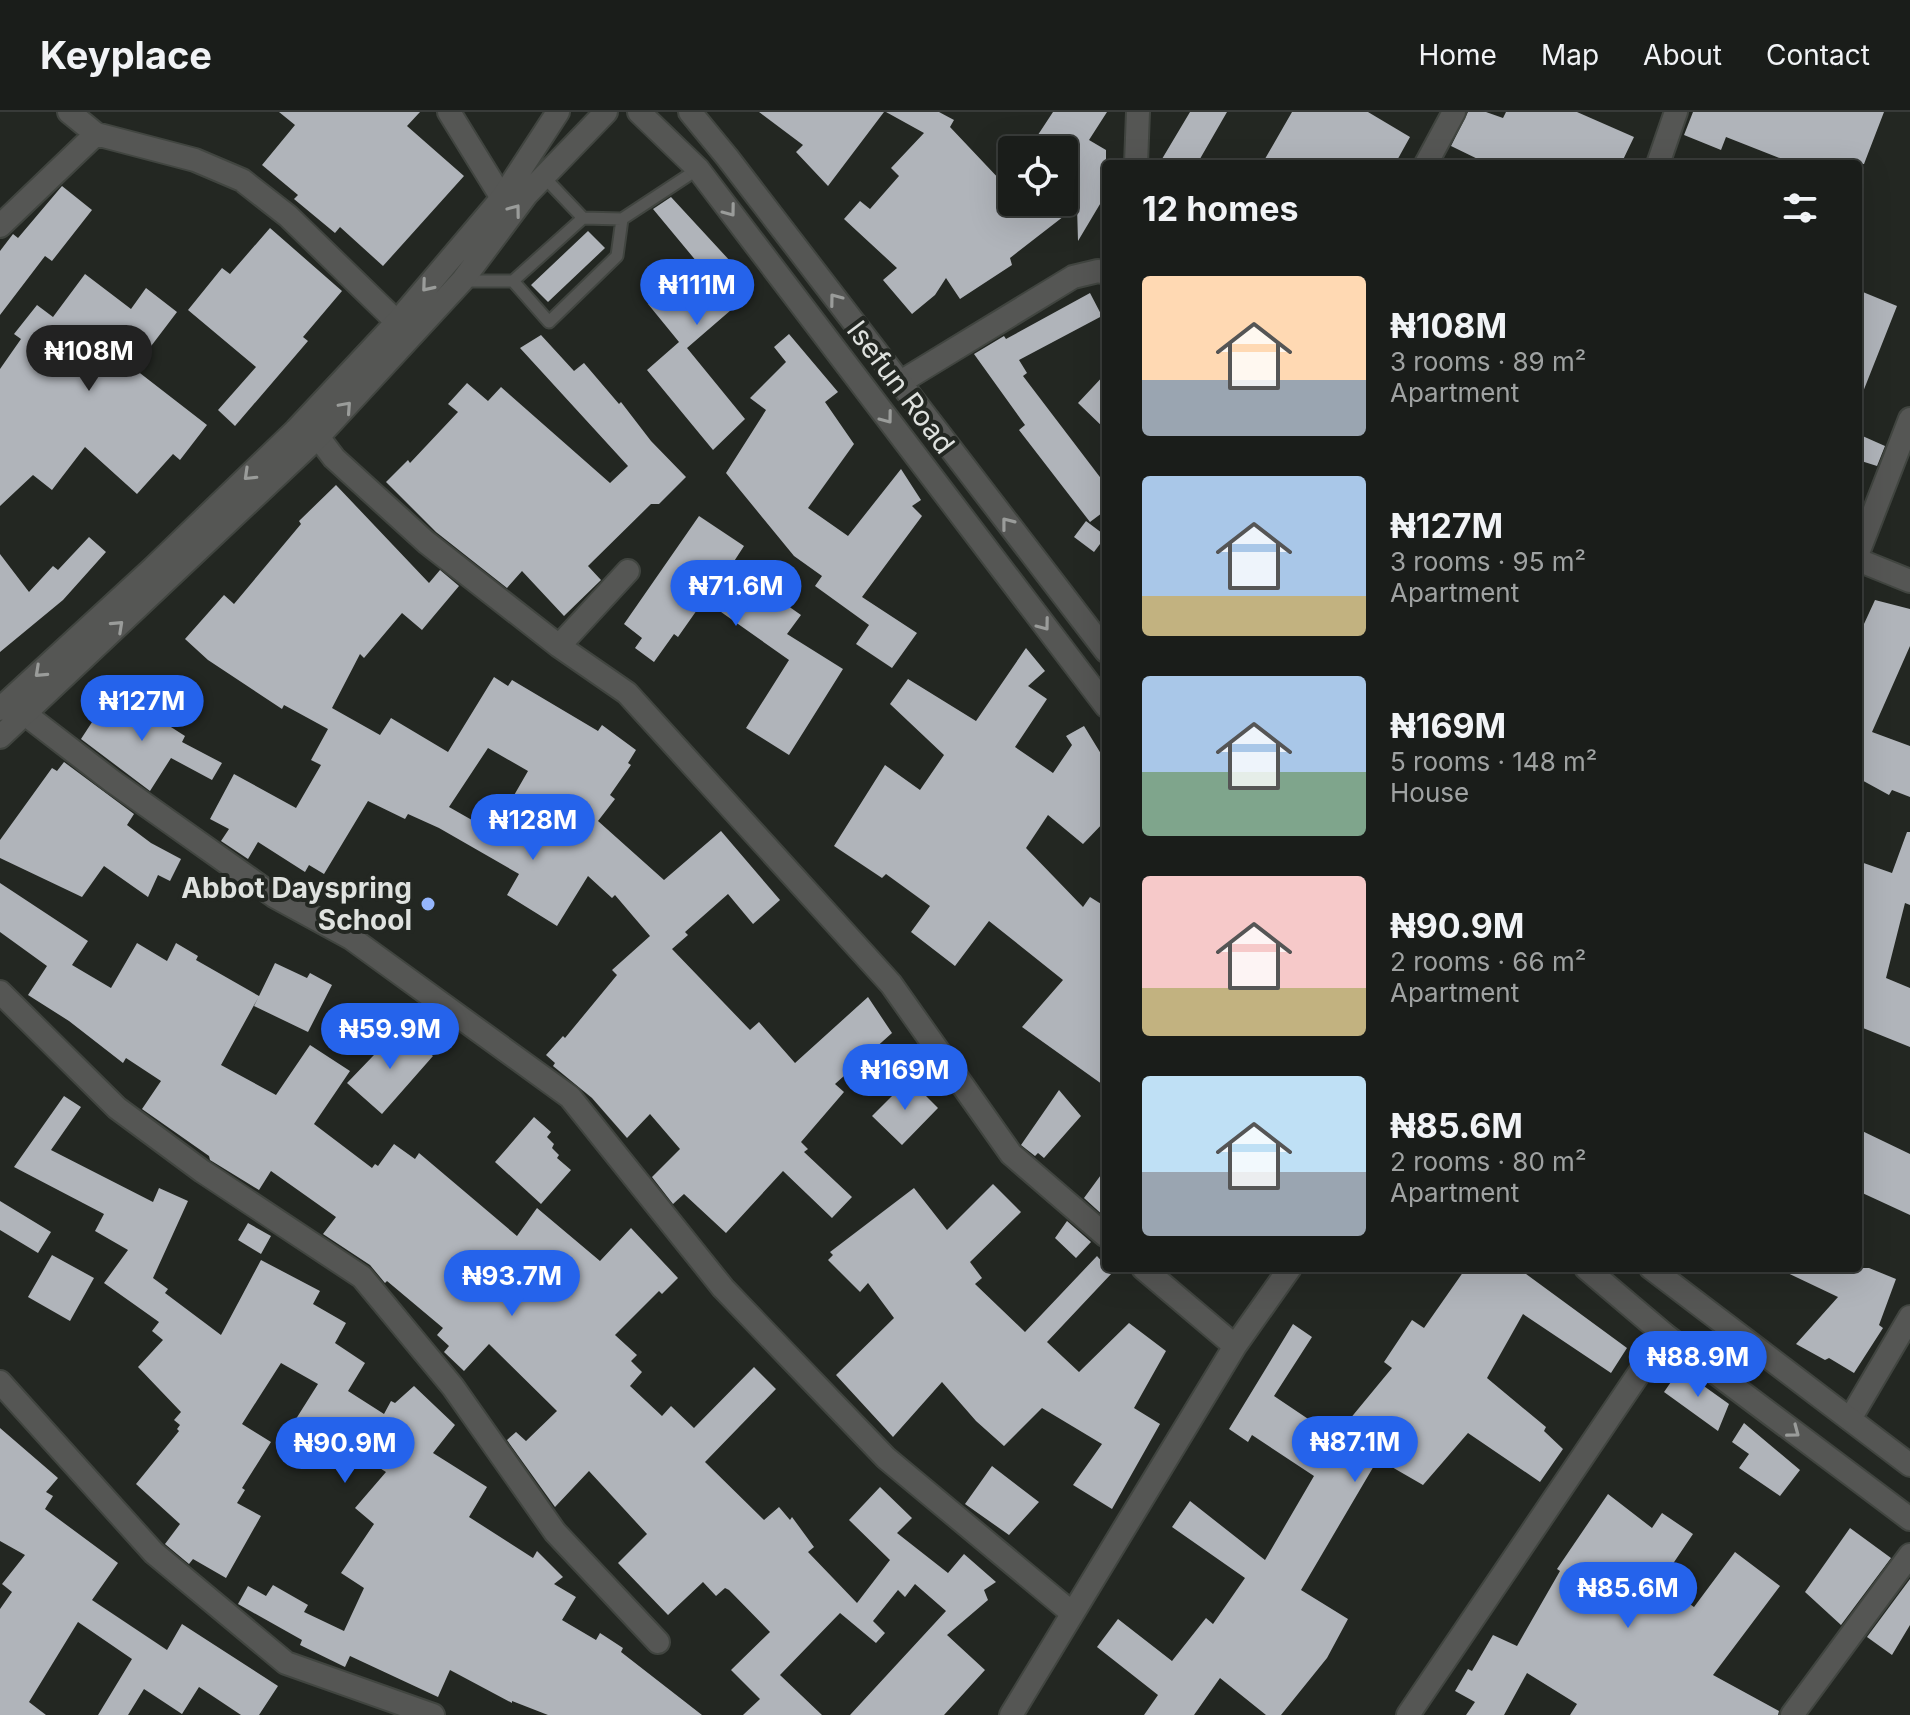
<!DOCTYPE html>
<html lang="en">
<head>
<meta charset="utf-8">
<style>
  :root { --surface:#1a1d1a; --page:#232623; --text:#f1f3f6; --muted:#9fa2a2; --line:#383b39; --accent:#2563eb }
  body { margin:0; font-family:Inter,sans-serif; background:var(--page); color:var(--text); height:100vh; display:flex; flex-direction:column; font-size:30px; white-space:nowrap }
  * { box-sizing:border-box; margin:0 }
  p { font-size:26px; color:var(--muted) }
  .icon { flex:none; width:44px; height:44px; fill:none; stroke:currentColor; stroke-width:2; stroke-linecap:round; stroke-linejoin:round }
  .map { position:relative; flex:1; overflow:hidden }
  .panel { position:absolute; left:1102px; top:48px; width:760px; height:1112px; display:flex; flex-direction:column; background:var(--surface); border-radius:8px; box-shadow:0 8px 32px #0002,0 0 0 2px var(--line) }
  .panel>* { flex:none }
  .tools { position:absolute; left:998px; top:24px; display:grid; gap:16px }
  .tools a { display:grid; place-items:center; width:80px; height:80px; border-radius:8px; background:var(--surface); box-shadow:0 8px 32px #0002,0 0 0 2px var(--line); font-size:40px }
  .price { position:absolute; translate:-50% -68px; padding:0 18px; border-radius:28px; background:var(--accent); color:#fff; font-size:26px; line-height:52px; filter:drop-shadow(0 2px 4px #0008) }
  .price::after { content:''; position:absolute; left:50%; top:48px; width:24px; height:18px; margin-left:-12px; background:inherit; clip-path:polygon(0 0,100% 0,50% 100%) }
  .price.selected { background:#222; color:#fff }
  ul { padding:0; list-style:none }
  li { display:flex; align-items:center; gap:24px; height:200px; padding:0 40px }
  li span { display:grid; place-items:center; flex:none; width:224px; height:160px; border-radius:8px; color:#555 }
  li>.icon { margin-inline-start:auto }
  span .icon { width:96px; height:96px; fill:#fffc; stroke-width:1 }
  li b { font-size:34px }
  h2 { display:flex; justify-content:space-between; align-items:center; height:96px; padding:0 40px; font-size:34px }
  header { display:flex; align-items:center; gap:48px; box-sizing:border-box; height:112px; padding:0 40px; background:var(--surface); border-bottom:2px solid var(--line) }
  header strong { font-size:38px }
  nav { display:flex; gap:44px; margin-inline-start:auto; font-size:28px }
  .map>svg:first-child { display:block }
  .building { fill:#b0b4ba; fill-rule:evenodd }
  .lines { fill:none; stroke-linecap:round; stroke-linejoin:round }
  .service-casing { stroke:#414540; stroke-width:15 }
  .minor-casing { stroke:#414540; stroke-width:26 }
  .tertiary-casing { stroke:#414540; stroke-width:26 }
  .service { stroke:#555654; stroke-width:11 }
  .minor { stroke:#555654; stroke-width:22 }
  .tertiary { stroke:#555654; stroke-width:22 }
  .oneway { stroke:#9a9c9a }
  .poi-dot { fill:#95b6fd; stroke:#232722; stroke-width:3 }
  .labels { text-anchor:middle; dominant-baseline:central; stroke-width:8; stroke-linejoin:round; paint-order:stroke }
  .street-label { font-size:28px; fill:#dfe2df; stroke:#232722 }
  .poi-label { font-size:28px; font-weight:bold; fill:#dfe2df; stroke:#232722; text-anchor:end }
</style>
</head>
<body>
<header>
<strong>Keyplace</strong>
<nav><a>Home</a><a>Map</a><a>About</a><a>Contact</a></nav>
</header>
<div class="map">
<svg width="1910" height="1603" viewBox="0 0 1910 1603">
  <rect width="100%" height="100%" fill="#232722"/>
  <path class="building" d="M279,0h141l-13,14 57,50 -81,90 -43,-39 -5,6 -41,-34 4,-4 -36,-30 33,-40z
    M759,0h125l-56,74 -32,-34 7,-7z
    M886,0h53l15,8 -4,7 52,55 10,-9v29h52v-52h-36l25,-38h54l-18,28 17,10v44l-28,47 -1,-35 -67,52 2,7 -52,34 -14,-21 -11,17 -23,19 -29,-34 14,-12 -53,-49 16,-18 10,8 29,-33 -8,-8 33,-35z
    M1190,0h37l-30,52h-38z
    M1292,0h76l42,25 -15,27h-133z
    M1468,0h18l17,6 3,-6h71l57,25 -13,27h-133l-37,-18z
    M1693,0h191l-20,52h-69l-69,-27 -5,13 -37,-15z
    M62,74l30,24 -40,51 -7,-5 -45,59v-64l13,-17 5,4z
    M671,85l72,78 10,16 -66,57 58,71 -32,31 -66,-80 32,-28 -31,-38 49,-42 -44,-53z
    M270,116l72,63 -39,46 5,4 -73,85 -17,-16 38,-43 -68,-57 34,-42 8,6z
    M588,119l17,17 -57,54 -17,-17z
    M85,162l46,35 15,-21 31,24 -38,50 2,2 -5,6 71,55 -27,35 -7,-6 -36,40 -52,-47 -33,43 -19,-15 -33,31v-137l21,-30 -7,-5 23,-29 16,12z
    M1858,178l39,16 -38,96h-1z
    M1090,181l12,23 -83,44 8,13 -4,3 83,109v25l-16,12 -71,-92 6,-5 -51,-71 30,-18 2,3z
    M789,222l49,58 -13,10 29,42 -46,64 40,28 53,-67 20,31 -9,6 10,10 -60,81 55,36 -25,35 -36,-24 13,-19 -54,-39 7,-10 -28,-20 -68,-83 40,-63 -16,-12 36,-36 -12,-15z
    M541,223l33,36 10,-8 35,41 2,-2 30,39 35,36 -27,27h-8l-63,62 13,14 -37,36 -42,-45 -15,17 -71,-56 -50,-50 22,-22 2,3 48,-51 -10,-8 19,-21 21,18 13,-14 109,96 18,-17 -108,-118z
    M1106,261v57l-28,-27z
    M1858,322l27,12 -8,20 -19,-6z
    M336,373l93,98 11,-13 19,16 -37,44 -20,-17 -38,45 -4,-4 -28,54 48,27 11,-17 57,34 46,-75 14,9 4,-6 86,51 4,-6 34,25 -8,13 3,2 -21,30 5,4 -17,22 66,59 57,-49 59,69 -27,24 -25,-30 -43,38 3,3 -16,14 78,81 9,-8 36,41 73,-66 24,36 -57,51 9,8 -43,50 7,7 -4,3 48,45 -20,21 -49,-47 -57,62 -42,-39 -11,10 -21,-27 28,-28 -30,-35 -23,24 -35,-40 -39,-32 2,-3 -9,-8 17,-19 2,2 52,-63 -5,-5 38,-34 -35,-41 -3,3 -24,-22 -31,50 -50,-31 12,-21 -80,-46 -31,-14 -3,5 -37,-18 -44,73 -15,-9 -4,7 -47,-30 -10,17 -27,-18 8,-12 -19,-10 24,-45 62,34 25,-43 -10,-5 17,-31 -44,-24 -2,4 -74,-49 -23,-21 39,-44 10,9 67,-80 -2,-3zM488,636l40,23 -35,61 -44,-25z
    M699,404l45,30 -13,20 70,49 -14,19 56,35 -54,86 -43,-27 43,-68 -85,-60 -26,37 -4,-3 -20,28 -19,-14 7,-10 -18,-14z
    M1086,409l20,15 -12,16 -20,-15z
    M89,425l17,15 -43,48 -63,52v-98l29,38 24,-26 5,4z
    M1875,488l35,9v37l-38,86 38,14v51l-18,-7 -3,5 -31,-17v-141z
    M1026,536l19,23 -17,15 19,13 -32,48 38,26 19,-28 -6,-9 18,-10 22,36v58l-23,24 -35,-29 -22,33 57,59 7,-10 16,10v180l-84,-60 41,-47 -74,-59 -34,45 -44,-34 19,-26 -44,-32 -4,4 -48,-32 51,-81 35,25 24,-35 -54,-51 18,-25 68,42z
    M113,578l72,46 -3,6 40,21 -10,17 -41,-22 -21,33 -69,-52z
    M64,650l70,52 -7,11 24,18 30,16 -11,22 -12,-6 -10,22 -44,-31 -22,31 -82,-39v-18l52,-72 5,3z
    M1907,720h3v73l-5,-2 -19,75 24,10v59l-52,-21v-165l34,12z
    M0,771l88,58 -16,24 39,23 26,-45 30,18 9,-18 22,13 -2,4 63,36 16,-33 32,15 3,-5 22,12 -24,47 -54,-26 4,-8 -37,67 55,30 34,-50 40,26 -36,53 58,44 3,-4 3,2 16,-22 21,15 4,-6 98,83 20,-28 63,53 31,-33 47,50 -16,16 -3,-3 -44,44 22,20 -6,6 11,11 -12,14 32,30 9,-10 23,22 60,-61 22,22 -71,73 59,58 15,-13 11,13 2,-3 22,30 -6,5 49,51 33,-43 -41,-40 31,-33 32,31 -15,15 51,40 16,-19 32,28 -12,8 4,10 -41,35 38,35 -41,45h-94l96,-104 -31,-27 -10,13 -7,-7 -25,31 12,12 -9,10 -36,-30 -60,62 42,40h-79l17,-16 -29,-29 39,-38 -41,-42 -4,-2 -9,8 -13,-14 -35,33 -50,-52 29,-29 -58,-63 -34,36 -48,-67 9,-8 10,9 31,-30 -68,-67 -25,27 -20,-19 5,-6 -12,-11 6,-7 -56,-47 -2,2 -15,-18 -47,-31 13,-17 -65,-46 -12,19 -49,-30 -1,-4 -67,-47 19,-28 -35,-23 -3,5 -54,-42 -41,-26 19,-29 -47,-34z
    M400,916l33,28 -51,58 -35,-31z
    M909,967l29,29 -36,37 -30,-29z
    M1059,978l22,26 -37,42 -6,-5 -3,3 -14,-11z
    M64,984l17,11 -30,43 102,52 6,-14 29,13 -35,77 15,11 -3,4 56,42 40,-75 59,31 -7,13 33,19 -11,20 30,20 -17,28 36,23 7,-13 4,2 19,-17 41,39 -22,28 54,34 -18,30 64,41 4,-7 26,26 -9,7 22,13 -14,23 34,20 4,-7 23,15 -2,4 81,63h-154l-36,-14v2l-62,-33 -12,27 -88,-41 -5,11 -45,-22 2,-5 -64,-36 10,-18 18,10 7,-11 35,20 -4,7 40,19 20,-43 -23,-15 33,-49 -19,-16 31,-36 -63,-40 -20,33 -26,-16 41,-65 -37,-21 -39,61 29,18 -29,46 3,2 -8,13 24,13 -35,62 -33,-19 -4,5 -24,-20 15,-20 -44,-40 43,-53 -2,-2 3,-4 -6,-5 7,-8 -43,-45 25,-27 -11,-9 7,-9 -55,-39 24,-33 -33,-19 9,-17 -90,-47z
    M534,1005l17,15 -4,5 7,7 -2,4 7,7 -2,3 14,12 -30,34 -46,-42z
    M1858,1017l52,25v61l-52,-24z
    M1106,1056v50l-22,-20z
    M993,1072l28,28 -51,50 12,16 -7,6 50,48 72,-76 15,17 -65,69 32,30 50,-49 37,28 -32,57 26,16 -48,85 -39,-24 29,-41 -60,-36 -38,38 -28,-25 -34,-39 -49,55 -57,-62 58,-57 -26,-35 -8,9 -32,-32 5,-5 -3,-3 84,-64 33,42z
    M0,1089l51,31 -13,21 -38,-23z
    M1067,1109l24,21 -15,16 -21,-20z
    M248,1111l23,13 -10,18 -23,-14z
    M52,1143l42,23 -24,43 -42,-24z
    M1466,1156h52l109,80 -16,25 -88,-59 -36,64 59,49 -2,4 19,18 -23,33 -72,-49 -45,52 -45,-26 -77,131 47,29 -21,39 -46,57h-15l-46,-37 -26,37h-50l14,-20 -61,-48 21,-28 54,42 34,-43 7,6 32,-46 -73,-51 18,-26 75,59 49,-84 -62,-41 -4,7 -19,-13 64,-105 19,13 -38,59 61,41 57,-69 -8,-6 28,-42 12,8z
    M1777,1156h92l27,11 -17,46 4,3 -29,45 -25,-15 -4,2 -29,-16 42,-47z
    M1680,1257l49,35 -11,27 -54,-39z
    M1744,1311l56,47 -20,26 -41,-28 10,-14 -17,-12z
    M0,1316l58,50 -12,14 7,4 -8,13 73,54 -26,37 75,50 15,-26 96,62 -19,29h-18l-42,-28 -17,27 -38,-25 -16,26h-30l34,-56 -54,-37 -49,80 17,13h-46v-106l12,-17 -10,-8 23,-29 -25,-14z
    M992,1354l47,36 -30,33 -44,-31z
    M1608,1382l44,34 10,-15 31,21 -33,49 34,24 41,-55 45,34 -67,89 66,36 -1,4h-208l7,-11 -50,-31 -23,42h-38l9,-13 -20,-11 13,-22 4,2 21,-36 24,11 43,-75 -3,-2z
    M1850,1416l41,30 -50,67 -36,-33z
    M1910,1467v46l-18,30 -25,-18z"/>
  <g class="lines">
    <g class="service-casing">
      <path id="service" d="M544,65l39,41
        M463,169h50l70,-63 39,1 76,-50
        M513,169l36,41 68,-66 5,-37"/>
    </g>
    <g class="minor-casing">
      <path id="minor" d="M69,0l27,22 99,26 47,20 46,36 109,106
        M449,0l53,86
        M1136,52l2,-52
        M1426,52l28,-52
        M1658,52l18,-52
        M0,114l96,-92
        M899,271l174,-106 25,-6 8,2
        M318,325l16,21 92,84 133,104 68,47 264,291 120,170 95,82
        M1858,441l52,-134
        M1858,448l52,21
        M559,534l69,-75
        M25,602l87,67 162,115 77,42 219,159 153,191 163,170 186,155
        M0,880l117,116 85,63 160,106 91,110 102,145 103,110
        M1143,1156l92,78
        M0,1270l154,171 132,110 147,52
        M1850,1307l60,-102
        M1011,1603l224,-369 55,-78
        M1408,1603l257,-380
        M1792,1603l118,-160"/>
    </g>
    <g class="tertiary-casing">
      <path id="tertiary" d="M639,0l59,57 408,537
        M690,0l37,45 379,494
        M0,597l153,-141 143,-138 101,-108 105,-124 56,-86
        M0,625l318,-300 144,-156 65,-87 79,-82
        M1586,1156l79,67 245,184
        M1651,1156l259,197"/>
    </g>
    <use href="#service" class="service"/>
    <use href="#minor" class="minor"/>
    <use href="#tertiary" class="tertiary"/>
  </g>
  <defs><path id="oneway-chevron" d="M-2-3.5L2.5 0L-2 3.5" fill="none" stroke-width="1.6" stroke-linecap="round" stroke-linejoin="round" transform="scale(2)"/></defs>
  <g class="oneway">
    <use href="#oneway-chevron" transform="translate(515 98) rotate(-53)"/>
    <use href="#oneway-chevron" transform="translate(730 99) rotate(53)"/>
    <use href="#oneway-chevron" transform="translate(427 174) rotate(130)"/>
    <use href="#oneway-chevron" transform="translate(835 187) rotate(-127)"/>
    <use href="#oneway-chevron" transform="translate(346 295) rotate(-48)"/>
    <use href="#oneway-chevron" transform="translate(887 306) rotate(53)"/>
    <use href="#oneway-chevron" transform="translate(249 363) rotate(136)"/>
    <use href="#oneway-chevron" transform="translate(1007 411) rotate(-128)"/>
    <use href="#oneway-chevron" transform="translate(1044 513) rotate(53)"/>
    <use href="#oneway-chevron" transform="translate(118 514) rotate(-43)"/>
    <use href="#oneway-chevron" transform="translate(40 560) rotate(137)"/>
    <use href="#oneway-chevron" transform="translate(1794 1320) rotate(37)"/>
  </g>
  <circle class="poi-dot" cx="428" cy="792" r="8"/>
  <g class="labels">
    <g class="street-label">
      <text transform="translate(901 275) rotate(53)">Isefun Road</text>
    </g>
    <g class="poi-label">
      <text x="412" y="776">Abbot Dayspring<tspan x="412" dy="32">School</tspan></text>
    </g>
  </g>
</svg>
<div class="tools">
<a><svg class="icon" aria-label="locate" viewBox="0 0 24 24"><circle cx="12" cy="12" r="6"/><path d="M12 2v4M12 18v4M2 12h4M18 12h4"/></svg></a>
</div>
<b class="price" style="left:697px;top:215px">₦111M</b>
<b class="price selected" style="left:89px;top:281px">₦108M</b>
<b class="price" style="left:736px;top:516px">₦71.6M</b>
<b class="price" style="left:142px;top:631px">₦127M</b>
<b class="price" style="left:533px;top:750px">₦128M</b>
<b class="price" style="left:390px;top:959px">₦59.9M</b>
<b class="price" style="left:905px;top:1000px">₦169M</b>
<b class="price" style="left:512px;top:1206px">₦93.7M</b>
<b class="price" style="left:1698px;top:1287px">₦88.9M</b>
<b class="price" style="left:1355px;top:1372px">₦87.1M</b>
<b class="price" style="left:345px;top:1373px">₦90.9M</b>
<b class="price" style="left:1628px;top:1518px">₦85.6M</b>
<section class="panel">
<h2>12 homes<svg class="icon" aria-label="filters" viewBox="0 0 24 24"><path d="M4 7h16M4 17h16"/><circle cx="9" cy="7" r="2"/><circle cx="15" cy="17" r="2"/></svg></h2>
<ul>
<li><span style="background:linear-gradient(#ffd9b3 65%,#9aa5b1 0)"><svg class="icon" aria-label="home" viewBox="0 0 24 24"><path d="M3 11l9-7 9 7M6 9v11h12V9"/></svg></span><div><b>₦108M</b><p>3 rooms · 89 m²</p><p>Apartment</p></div></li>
<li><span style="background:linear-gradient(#a9c7e8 75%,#c2b280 0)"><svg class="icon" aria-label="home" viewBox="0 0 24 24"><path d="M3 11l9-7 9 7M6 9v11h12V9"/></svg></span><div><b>₦127M</b><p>3 rooms · 95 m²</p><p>Apartment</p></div></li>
<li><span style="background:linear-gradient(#a9c7e8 60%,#7fa58c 0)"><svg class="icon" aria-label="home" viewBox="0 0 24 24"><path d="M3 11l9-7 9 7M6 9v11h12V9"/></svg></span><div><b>₦169M</b><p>5 rooms · 148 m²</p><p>House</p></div></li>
<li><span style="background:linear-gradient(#f6c9c9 70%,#c2b280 0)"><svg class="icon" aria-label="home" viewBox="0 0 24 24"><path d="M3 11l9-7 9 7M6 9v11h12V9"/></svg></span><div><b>₦90.9M</b><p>2 rooms · 66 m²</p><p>Apartment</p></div></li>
<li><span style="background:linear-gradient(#bfe0f5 60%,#9aa5b1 0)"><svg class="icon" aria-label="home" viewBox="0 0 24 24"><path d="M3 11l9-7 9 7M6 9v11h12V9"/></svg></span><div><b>₦85.6M</b><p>2 rooms · 80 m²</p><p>Apartment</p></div></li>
</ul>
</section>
</div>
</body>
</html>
